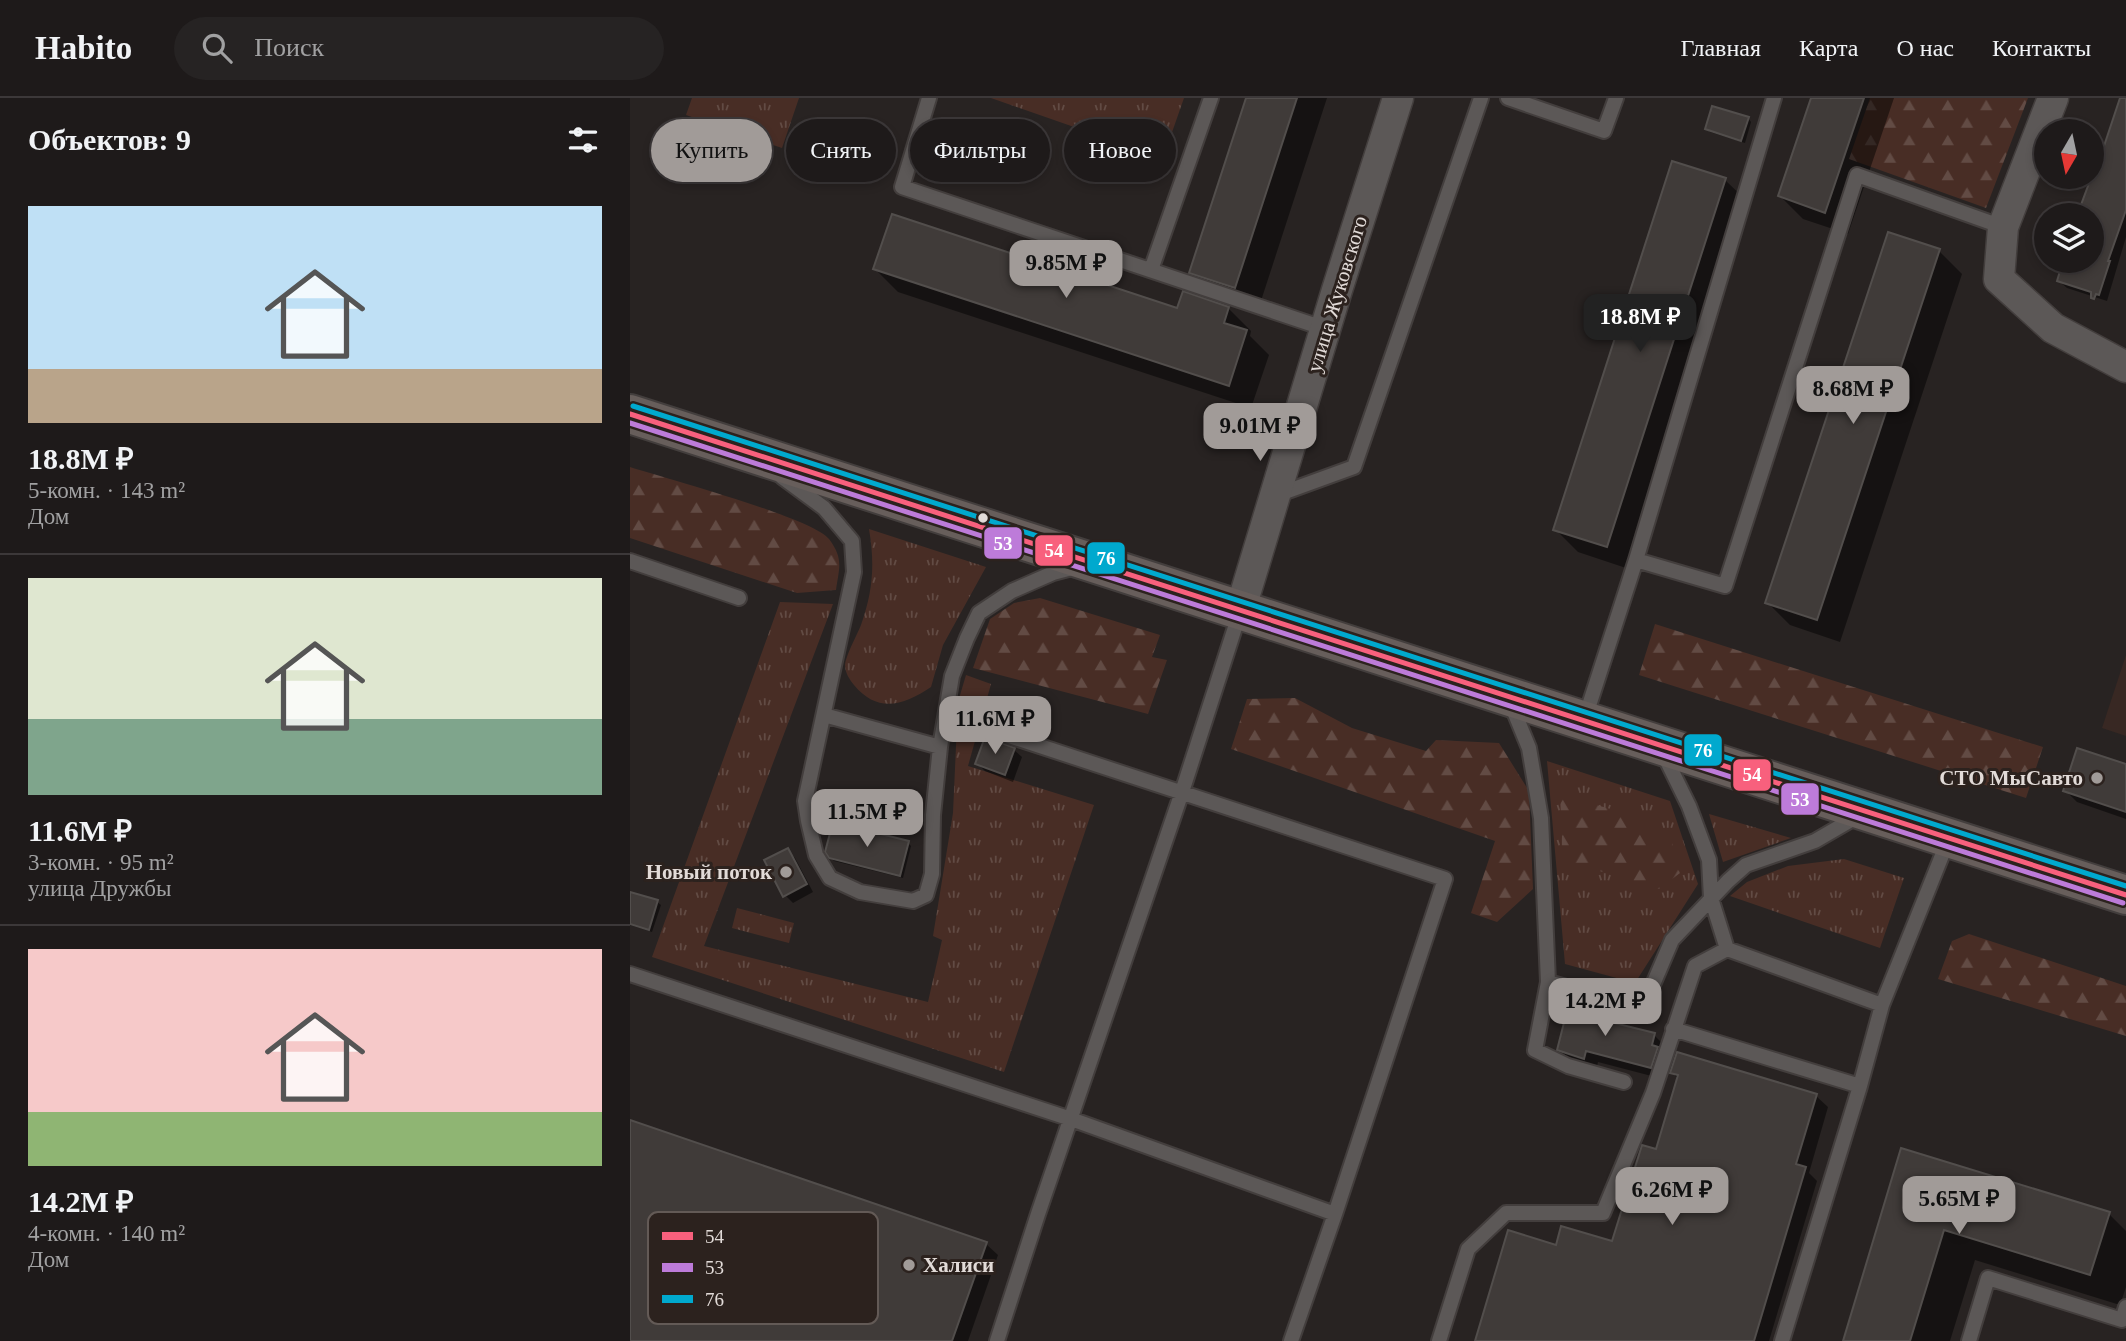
<!DOCTYPE html>
<html lang="ru">
<head>
<meta charset="utf-8">
<style>
  :root { --surface:#1e1a1a; --page:#262323; --text:#f1f3f6; --muted:#a1a1a2; --line:#3c3839; --accent:#a19b98 }
  body { margin:0; font-family:"Times New Roman",serif; background:var(--page); color:var(--text); height:100vh; display:flex; flex-direction:column; font-size:26px; white-space:nowrap }
  * { box-sizing:border-box; margin:0 }
  p { font-size:23px; color:var(--muted) }
  .icon { flex:none; width:38px; height:38px; fill:none; stroke:currentColor; stroke-width:2; stroke-linecap:round; stroke-linejoin:round }
  .map { position:relative; flex:1; overflow:hidden }
  .side { display:flex; flex-direction:column; background:var(--surface); width:630px }
  .side>* { flex:none }
  .guide { position:absolute; left:21px; top:21px; width:665px; height:63px; display:flex; gap:14px }
  .needle { width:46px; rotate:189deg }
  .tools { position:absolute; left:1404px; top:21px; display:grid; gap:14px }
  .tools a { display:grid; place-items:center; width:70px; height:70px; border-radius:50%; background:var(--surface); box-shadow:0 4px 10px #0003,0 0 0 2px var(--line); font-size:35px }
  .price { position:absolute; translate:-50% -60px; padding:0 16px; border-radius:14px; background:var(--accent); color:#111; font-size:23px; line-height:46px; filter:drop-shadow(0 2px 4px #0008) }
  .price::after { content:''; position:absolute; left:50%; top:42px; width:21px; height:16px; margin-left:-10px; background:inherit; clip-path:polygon(0 0,100% 0,50% 100%) }
  .price.current { background:#222; color:#fff }
  ul { padding:0; list-style:none }
  li { display:grid; align-content:center; gap:14px; height:371px; padding:0 28px }
  li+li { border-top:2px solid var(--line) }
  li span { display:grid; place-items:center; height:217px; border-radius:0px; color:#555 }
  li>.icon { margin-inline-start:auto }
  span .icon { width:126px; height:126px; fill:#fffc; stroke-width:1 }
  li b { font-size:30px }
  h2 { display:flex; justify-content:space-between; align-items:center; height:84px; padding:0 28px; font-size:30px }
  .tag { padding:0 24px; border-radius:32px; background:var(--surface); box-shadow:0 4px 10px #0003,0 0 0 2px var(--line); font-size:24px; line-height:63px }
  .tag.current { background:var(--accent); color:#111 }
  header { display:flex; align-items:center; gap:42px; box-sizing:border-box; height:98px; padding:0 35px; background:var(--surface); border-bottom:2px solid var(--line) }
  header strong { font-size:33px }
  nav { display:flex; gap:38px; margin-inline-start:auto; font-size:24px }
  .search { width:490px; height:63px; background:var(--page); display:flex; align-items:center; gap:18px; box-sizing:border-box; padding:0 24px; border-radius:38px; color:var(--muted); font-size:26px }
  main { display:flex; flex:1; min-height:0 }
  .map>svg:first-child { display:block }
  .built { fill:#382823 }
  .grass { fill:url(#grass-tufts) }
  .forest { fill:url(#forest-firs) }
  .shadow { fill:#0007 }
  .building { fill:#403b39; stroke:#524e4c; stroke-width:2 }
  .lines { fill:none; stroke-linecap:round; stroke-linejoin:round }
  .service-casing { stroke:#433e3d; stroke-width:18 }
  .minor-casing { stroke:#433e3d; stroke-width:33 }
  .primary-casing { stroke:#433e3d; stroke-width:42 }
  .service { stroke:#5c5857; stroke-width:14 }
  .minor { stroke:#5c5857; stroke-width:30 }
  .primary { stroke:#675e5b; stroke-width:38 }
  .bus-1-casing { stroke:#2c221e; stroke-width:10 }
  .bus-2-casing { stroke:#2c221e; stroke-width:10 }
  .bus-3-casing { stroke:#2c221e; stroke-width:10 }
  .bus-1 { stroke:#f8607d; stroke-width:5 }
  .bus-2 { stroke:#bd7bd9; stroke-width:5 }
  .bus-3 { stroke:#00a9ce; stroke-width:5 }
  .bus-dot { fill:#e2dbd8; stroke:#2c221e; stroke-width:2.5 }
  .poi-dot { fill:#a19b98; stroke:#2c221e; stroke-width:2.5 }
  .labels { text-anchor:middle; dominant-baseline:central; stroke-width:6; stroke-linejoin:round; paint-order:stroke }
  .street-label { font-size:21px; fill:#e2dbd8; stroke:#2c221e }
  .poi-label { font-size:21px; font-weight:bold; fill:#e2dbd8; stroke:#2c221e; text-anchor:end }
  .key { fill:#2c221e; stroke:#635a56; stroke-width:2 }
  .key-label { font-size:19px; fill:#e2dbd8 }
  .line-badge { stroke:#2c221e; stroke-width:2.5 }
  .badge-label { font-size:19px; text-anchor:middle; font-weight:bold; fill:#fff }
</style>
</head>
<body>
<header>
<strong>Habito</strong>
<div class="search"><svg class="icon" aria-label="search" viewBox="0 0 24 24"><circle cx="10" cy="10" r="6"/><path d="M15 15l6 6"/></svg>Поиск</div>
<nav><a>Главная</a><a>Карта</a><a>О нас</a><a>Контакты</a></nav>
</header>
<main>
<section class="side">
<h2>Объектов: 9<svg class="icon" aria-label="filters" viewBox="0 0 24 24"><path d="M4 7h16M4 17h16"/><circle cx="9" cy="7" r="2"/><circle cx="15" cy="17" r="2"/></svg></h2>
<ul>
<li><span style="background:linear-gradient(#bfe0f5 75%,#b9a48a 0)"><svg class="icon" aria-label="home" viewBox="0 0 24 24"><path d="M3 11l9-7 9 7M6 9v11h12V9"/></svg></span><div><b>18.8M ₽</b><p>5-комн. · 143 m²</p><p>Дом</p></div></li>
<li><span style="background:linear-gradient(#dfe7d0 65%,#7fa58c 0)"><svg class="icon" aria-label="home" viewBox="0 0 24 24"><path d="M3 11l9-7 9 7M6 9v11h12V9"/></svg></span><div><b>11.6M ₽</b><p>3-комн. · 95 m²</p><p>улица Дружбы</p></div></li>
<li><span style="background:linear-gradient(#f6c9c9 75%,#8fb573 0)"><svg class="icon" aria-label="home" viewBox="0 0 24 24"><path d="M3 11l9-7 9 7M6 9v11h12V9"/></svg></span><div><b>14.2M ₽</b><p>4-комн. · 140 m²</p><p>Дом</p></div></li>
</ul>
</section>
<div class="map">
<svg width="1496" height="1243" viewBox="0 0 1496 1243">
  <defs>
    <pattern id="grass-tufts" width="24" height="20" patternUnits="userSpaceOnUse" patternTransform="scale(1.75)"><rect width="24" height="20" fill="#482d25"/><path d="M3 7l-1-3M5 7V3M7 7l1-3M15 17l-1-3M17 17v-4M19 17l1-3" fill="none" stroke="#624b44"/></pattern>
    <pattern id="forest-firs" width="22" height="20" patternUnits="userSpaceOnUse" patternTransform="scale(1.75)"><rect width="22" height="20" fill="#482d25"/><path d="M5 1l3.5 6h-7zM16 11l3.5 6h-7z" fill="#624b44"/></pattern>
  </defs>
  <rect width="100%" height="100%" fill="#282322"/>
  <path class="built" d="M1496,557v81l-24,-8z"/>
  <path class="grass" d="M62,0h107l-17,50 -96,-33z
    M361,0h193l-21,60z
    M239,431l117,38 -43,78 -12,42c-27,18 -53,27 -77,-2 -4,-5 -9,-12 -9,-20 1,-10 12,-30 16,-40 12,-34 14,-61 8,-96z
    M150,504l53,2 -129,342 224,56 14,-62 -9,-4 20,-123 5,-111 8,-27 25,9 -23,82 126,39 -90,267 -352,-115z
    M917,663l123,40 28,83 -63,99 -70,-19z
    M1079,716l82,24 -68,24z
    M1214,761l60,19 -24,70 -150,-52 17,-14 41,-16z
    M107,810l57,15 -5,20 -57,-15z"/>
  <path class="forest" d="M1240,0h158l-42,110 -137,-49z
    M0,369c34,11 183,51 199,72 15,20 10,29 7,51l-39,3 -167,-55z
    M410,500l120,37 -8,22 15,3 -19,54 -175,-46 17,-49 24,-16z
    M1025,526l388,123 -17,51 -387,-123z
    M665,600l57,30 74,23 10,-11 63,3 30,48 4,98 -36,33 -26,-9 24,-72 -264,-92 16,-50z
    M930,697l58,16 53,27 9,35 -21,16 -96,-29z
    M1339,836l157,52v50l-188,-57 14,-38z"/>
  <path class="shadow" d="M617,0h80l-69,212 -44,-15 -23,-23z
    M1183,0h81l-46,136 -45,-15 -23,-23z
    M1496,17v122l-19,64 -40,-13 -8,-7 6,-20h26v-46h-12l13,-35 2,1z
    M1118,20l3,4 -6,21 -35,-11 -3,-3z
    M1095,82l23,22 -119,367 -51,-17 -23,-23z
    M1309,153l23,23 -122,368 -50,-17 -23,-23z
    M245,171l304,41 49,-2 23,23 -1,5 19,19 -18,53 -353,-116z
    M384,652l8,7 -9,25 -28,-11 -8,-8z
    M1496,668v53l-49,-17 -12,-12z
    M278,745l3,3 -8,32 -69,-17 -4,-4z
    M157,752l8,8 18,34 -20,11 -8,-8z
    M0,795l27,9 4,3 -9,27 -22,-7z
    M965,913l12,12 47,12 12,12 -3,32 -65,-17 -2,8 -25,-9 -12,-12z
    M1042,974l144,24 12,11 -19,66 8,8 -48,160h-292l80,-94 56,-4 44,-92 21,-72z
    M0,1024l356,122 12,11 -30,86h-338z
    M1273,1052l206,64 17,17v56l-6,18 -145,-45 -25,81h-106z"/>
  <path class="building" d="M616,0h51l-62,190 -46,-15z
    M1181,0h53l-39,115 -47,-17z
    M1490,0h6v112l-18,51h2l-11,34 -3,-1 -2,5 -3,-1v-6l-34,-11 6,-20h28v-46l-13,-2 13,-35 2,1z
    M1082,8l37,11 -8,24 -36,-12z
    M1042,63l54,17 -119,369 -54,-17z
    M262,116l285,94 6,-17 46,16 -5,16 23,7 -18,56 -356,-117z
    M1258,134l52,17 -123,371 -52,-17z
    M355,639l30,11 -10,27 -30,-11z
    M1447,650l49,16v48l-63,-21z
    M203,724l76,19 -9,35 -71,-18 -4,-6z
    M158,750l19,36 -24,13 -19,-37z
    M0,794l28,8 -9,30 -19,-6z
    M939,905l27,7 -2,8 61,15 -3,12 6,2 -7,21 -65,-17 -2,8 -27,-9z
    M1047,954l140,42 -21,70 10,3 -52,174h-279l33,-111 48,15 5,-19 51,15 30,-96 14,4 22,-74 -8,-2z
    M0,1022l357,122 -35,99h-322z
    M1271,1050l209,64 -20,63 -146,-45 -34,111h-67z"/>
  <g class="lines">
    <g class="service-casing">
      <path id="service" d="M299,0l-27,89 424,142
        M878,0l96,33 12,-33
        M521,172l60,-172
        M152,379l42,31 28,33 2,31 -49,229 3,20 8,34 14,23 30,14 53,9 13,-6 6,-21 1,-59 7,-68 12,-71 15,-38 12,-25 33,-22 41,-18 23,-6
        M647,397l77,-28 127,-369
        M1006,462l138,-462
        M0,463l109,37
        M881,606l18,44 12,70 7,164 -13,68 33,16 56,16
        M194,617l116,32
        M954,623l52,-161 89,26 132,-411 146,52
        M361,632l454,149 -110,335 -44,127
        M1033,655l26,53 20,54 2,38 16,51
        M0,876l441,145 264,95
        M918,884l95,26 29,-68 56,-59 18,-16 69,-24 43,-25
        M1043,931l187,57
        M367,1243l41,-127 144,-422 58,-180
        M809,1243l29,-92 38,-36h97l50,-120 42,-127 32,-17 155,56
        M1152,1243l78,-255 22,-81 67,-167
        M1339,1243l19,-63 134,42 4,-13"/>
    </g>
    <g class="minor-casing">
      <path id="minor" d="M1423,0l-50,129 -4,52 54,49 73,39
        M610,513l97,-321 61,-192"/>
    </g>
    <g class="primary-casing">
      <path id="primary" d="M0,316l1496,481"/>
    </g>
    <use href="#service" class="service"/>
    <use href="#minor" class="minor"/>
    <use href="#primary" class="primary"/>
    <g class="bus-1-casing">
      <path id="bus-1" d="M0,316l1496,481"/>
    </g>
    <g class="bus-2-casing">
      <path id="bus-2" d="M0,325l1493,480"/>
    </g>
    <g class="bus-3-casing">
      <path id="bus-3" d="M3,308l1493,480"/>
    </g>
    <use href="#bus-1" class="bus-1"/>
    <use href="#bus-2" class="bus-2"/>
    <use href="#bus-3" class="bus-3"/>
  </g>
  <circle class="bus-dot" cx="353" cy="420" r="6"/>
  <g class="poi-dot">
    <circle cx="1467" cy="680" r="7"/>
    <circle cx="156" cy="774" r="7"/>
    <circle cx="279" cy="1167" r="7"/>
  </g>
  <g class="labels">
    <g class="street-label">
      <text transform="translate(707 196) rotate(-73)">улица Жуковского</text>
    </g>
    <g class="poi-label">
      <text x="1453" y="680">СТО МыСавто</text>
      <text x="142" y="774">Новый поток</text>
      <text x="293" y="1167" text-anchor="start">Халиси</text>
    </g>
  </g>
  <rect x="18" y="1114" width="230" height="112" rx="10" class="key"/>
  <rect x="32" y="1134" width="31" height="8" fill="#f8607d"/>
  <rect x="32" y="1165" width="31" height="9" fill="#bd7bd9"/>
  <rect x="32" y="1197" width="31" height="8" fill="#00a9ce"/>
  <g class="key-label">
    <text x="75" y="1145">54</text>
    <text x="75" y="1176">53</text>
    <text x="75" y="1208">76</text>
  </g>
  <g class="line-badge">
    <rect x="353" y="428" width="40" height="34" rx="7" fill="#bd7bd9"/>
    <rect x="404" y="436" width="40" height="33" rx="7" fill="#f8607d"/>
    <rect x="456" y="443" width="40" height="34" rx="7" fill="#00a9ce"/>
    <rect x="1053" y="635" width="40" height="34" rx="7" fill="#00a9ce"/>
    <rect x="1102" y="660" width="40" height="34" rx="7" fill="#f8607d"/>
    <rect x="1150" y="684" width="40" height="34" rx="7" fill="#bd7bd9"/>
  </g>
  <g class="badge-label">
    <text x="373" y="452">53</text>
    <text x="424" y="459">54</text>
    <text x="476" y="467">76</text>
    <text x="1073" y="659">76</text>
    <text x="1122" y="683">54</text>
    <text x="1170" y="708">53</text>
  </g>
</svg>
<div class="tools">
<a><svg class="needle" viewBox="-14 -14 28 28"><path d="M0-13l5 13h-10z" fill="#e53935"/><path d="M0 13l5-13h-10z" fill="#a1a1a2"/></svg></a>
<a><svg class="icon" aria-label="layers" viewBox="0 0 24 24"><path d="M12 4l9 5-9 5-9-5zM3 14l9 5 9-5"/></svg></a>
</div>
<b class="price" style="left:436px;top:202px">9.85M ₽</b>
<b class="price current" style="left:1010px;top:256px">18.8M ₽</b>
<b class="price" style="left:1223px;top:328px">8.68M ₽</b>
<b class="price" style="left:630px;top:365px">9.01M ₽</b>
<b class="price" style="left:365px;top:658px">11.6M ₽</b>
<b class="price" style="left:237px;top:751px">11.5M ₽</b>
<b class="price" style="left:975px;top:940px">14.2M ₽</b>
<b class="price" style="left:1042px;top:1129px">6.26M ₽</b>
<b class="price" style="left:1329px;top:1138px">5.65M ₽</b>
<div class="guide">
<a class="tag current">Купить</a>
<a class="tag">Снять</a>
<a class="tag">Фильтры</a>
<a class="tag">Новое</a>
</div>
</div>
</main>
</body>
</html>
